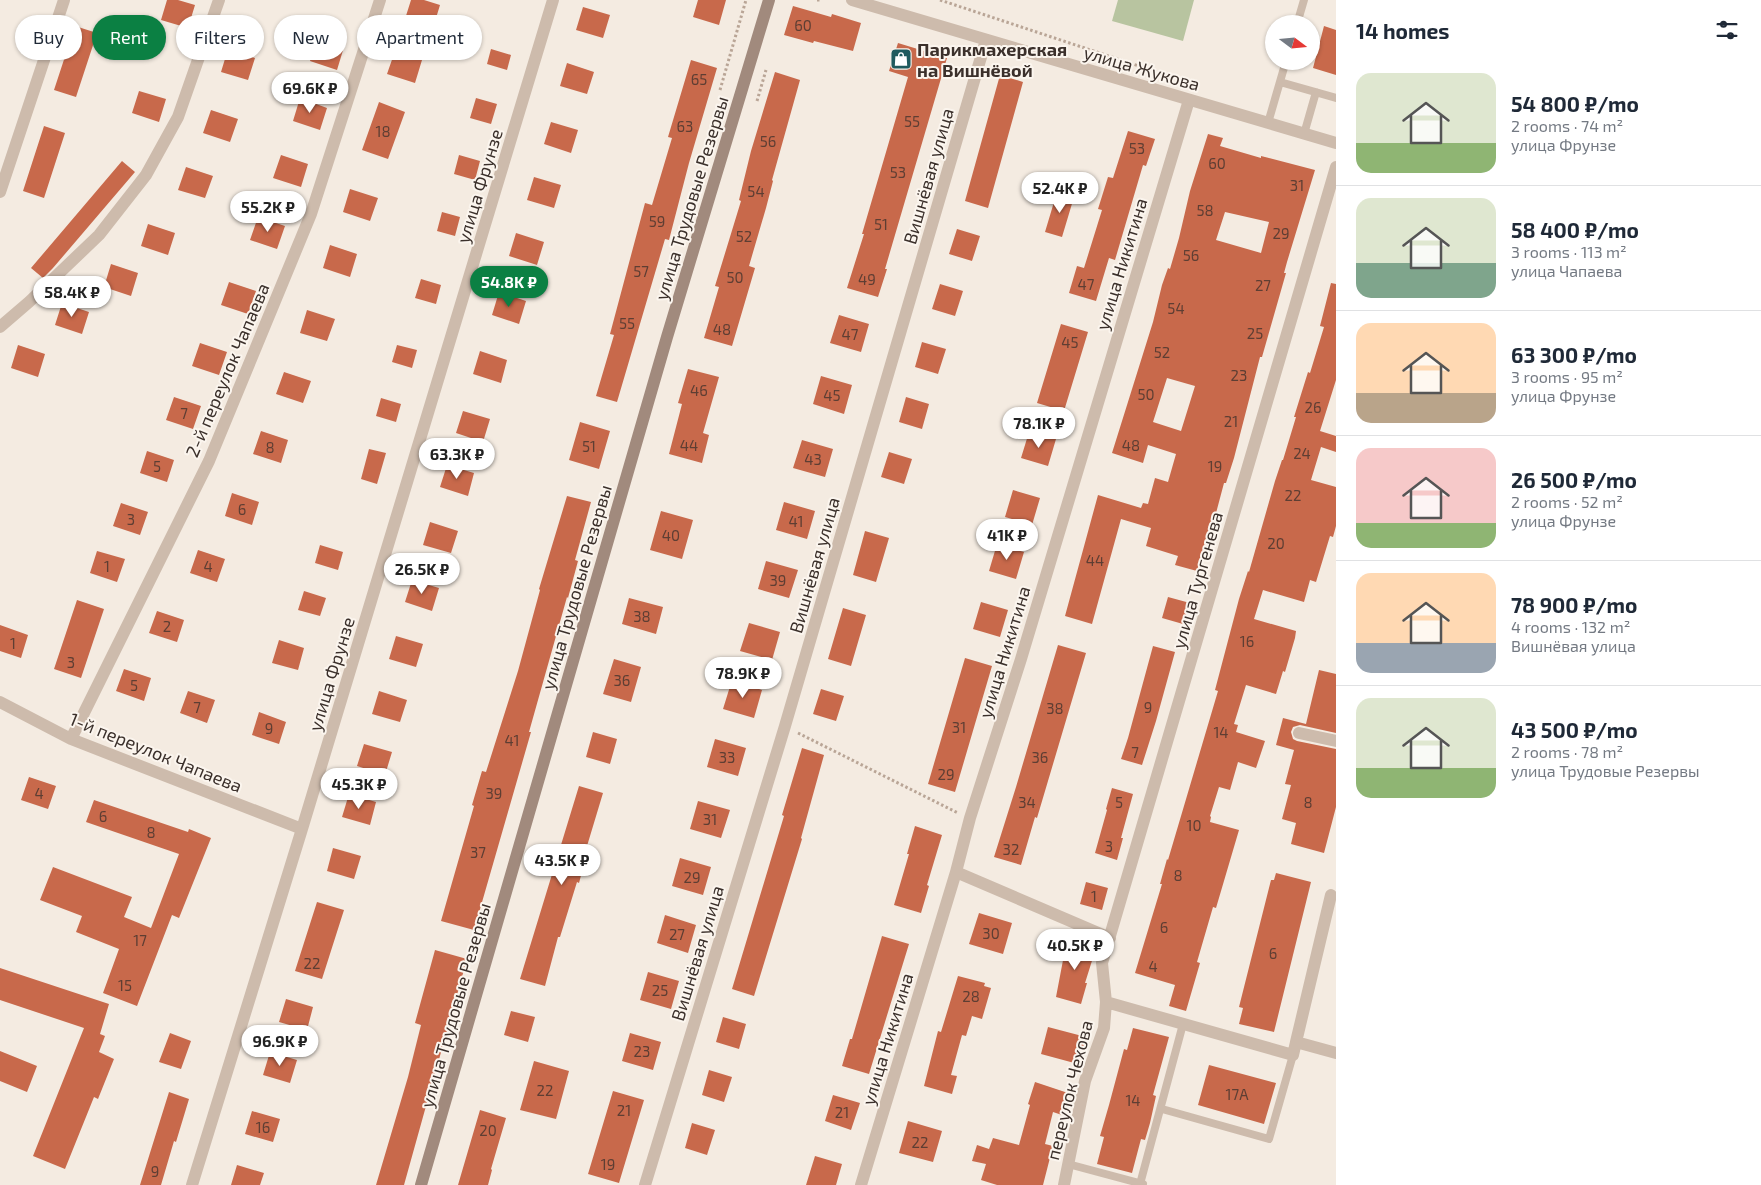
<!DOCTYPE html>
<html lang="en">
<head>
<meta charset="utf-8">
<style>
  :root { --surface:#fff; --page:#f6f6f7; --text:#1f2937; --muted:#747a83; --line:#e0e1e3; --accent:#0b8043 }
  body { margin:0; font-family:"Exo 2",sans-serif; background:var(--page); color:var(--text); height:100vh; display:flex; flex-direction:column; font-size:19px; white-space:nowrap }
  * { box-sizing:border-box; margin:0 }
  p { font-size:16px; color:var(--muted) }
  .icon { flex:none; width:28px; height:28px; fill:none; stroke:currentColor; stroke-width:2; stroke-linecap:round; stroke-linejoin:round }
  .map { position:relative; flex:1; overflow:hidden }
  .sheet { display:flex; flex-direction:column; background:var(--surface); width:425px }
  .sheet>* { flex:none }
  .top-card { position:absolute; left:15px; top:15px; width:475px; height:45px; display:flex; gap:10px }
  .needle { width:32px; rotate:106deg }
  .fabs { position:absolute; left:1265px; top:15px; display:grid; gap:10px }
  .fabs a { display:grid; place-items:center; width:55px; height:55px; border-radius:50%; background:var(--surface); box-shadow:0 1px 4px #0004; font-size:25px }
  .price { position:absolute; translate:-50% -42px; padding:0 11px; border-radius:18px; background:#fff; color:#222; font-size:16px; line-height:32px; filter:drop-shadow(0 1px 2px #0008) }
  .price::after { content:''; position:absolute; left:50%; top:30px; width:15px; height:11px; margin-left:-8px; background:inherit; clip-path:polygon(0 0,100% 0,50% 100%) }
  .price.selected { background:var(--accent); color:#fff }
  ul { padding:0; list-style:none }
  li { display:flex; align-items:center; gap:15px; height:125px; padding:0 20px }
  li+li { border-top:1px solid var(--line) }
  li span { display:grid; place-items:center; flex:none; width:140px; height:100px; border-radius:15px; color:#555 }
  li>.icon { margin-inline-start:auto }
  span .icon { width:60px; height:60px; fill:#fffc; stroke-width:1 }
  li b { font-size:21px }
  h2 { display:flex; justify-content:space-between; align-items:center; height:60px; padding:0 20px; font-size:21px }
  .chip { padding:0 18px; border-radius:22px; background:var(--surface); box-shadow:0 1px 4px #0004; font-size:18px; line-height:45px }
  .chip.selected { background:var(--accent); color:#fff }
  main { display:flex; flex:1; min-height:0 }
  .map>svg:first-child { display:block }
  .green { fill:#b8c4a0 }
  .building { fill:#c8694b; fill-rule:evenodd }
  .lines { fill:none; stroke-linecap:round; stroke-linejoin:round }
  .path { stroke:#b9a596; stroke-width:3; stroke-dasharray:2.5 2.5; stroke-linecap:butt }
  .service { stroke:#cdbbac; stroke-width:8 }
  .minor { stroke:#cdbbac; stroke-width:12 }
  .tertiary { stroke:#cdbbac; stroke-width:12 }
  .secondary { stroke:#a18a7d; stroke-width:12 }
  .labels { text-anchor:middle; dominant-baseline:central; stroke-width:4; stroke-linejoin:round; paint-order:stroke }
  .number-label { font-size:15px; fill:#5e3e33 }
  .poi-label { font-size:18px; font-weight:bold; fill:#3b302b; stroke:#fbf5ee; text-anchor:start }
  .street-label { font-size:18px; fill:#3b302b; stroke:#fbf5ee }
</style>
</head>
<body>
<main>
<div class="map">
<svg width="1336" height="1185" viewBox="0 0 1336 1185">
  <rect width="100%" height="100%" fill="#f4ebe1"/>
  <path class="green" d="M1118,0h76l-11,41 -71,-20z"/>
  <path class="building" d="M167,0h11l17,5 -7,23 -27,-8z
    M411,0h13l16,5 -7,23 -28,-9z
    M698,0h28l-7,25 -26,-8z
    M793,6l38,11 1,-3 29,9 -8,28 -39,-10 -1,2 -29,-8z
    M583,7l27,8 -7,23 -27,-8z
    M75,26l22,7 -21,64 -22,-7z
    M1324,26l12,4v45l-23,-7z
    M317,38l27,9 -7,23 -27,-9z
    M898,43l49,15 -62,211h2l-9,28 -31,-9 17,-54h-2l46,-157 -19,-6z
    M228,49l27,9 -7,22 -27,-8z
    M491,49l20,6 -4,15 -20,-6z
    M395,51l27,9 -7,23 -28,-9z
    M691,60l26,8 -28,95 -20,77 -4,-1 -48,163 -21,-6 18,-61 -4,-1 35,-131 7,2 20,-67 -4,-1z
    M567,63l27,9 -7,22 -27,-8z
    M775,72l25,8 -28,100 1,1 -7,27 -17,58 6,2 -23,78 -28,-8 15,-51 -4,-1 26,-85 -2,-1 12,-49z
    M1000,75l23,7 -35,126 -23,-7z
    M139,91l27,8 -7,23 -27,-9z
    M300,98l27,10 -7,22 -27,-9z
    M476,98l21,6 -6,20 -21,-6z
    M379,102l26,10 -17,47 -26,-9z
    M211,110l27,9 -8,23 -27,-9z
    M551,122l27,8 -7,23 -27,-9z
    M44,126l21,7 -21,65 -21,-7z
    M1128,131l27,8 -9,27 -3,-1 -28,95 -6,-2 -13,43 -27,-8 8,-27 7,2 18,-58 -4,-1 10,-32 5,1z
    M1208,134l15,4 -3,8 41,12v-2l54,14 -28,92 -3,11h2l-24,84h-2l-26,101 -8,25h-2l-13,49 -3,-1 -11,40 -22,-6 3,-9 -32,-10 5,-18 -30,-9 -29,105 -27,-8 33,-121 43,13 2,-5 5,1 7,-26 13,4 8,-28 -28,-9 -5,18 -31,-10 41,-131 9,-37 6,-17 2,1 9,-31 11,-47zM1225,212l44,10 -8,31 -45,-13zM1167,378l28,8 -14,45 -28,-9z
    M281,155l27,9 -7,23 -28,-9z
    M459,155l21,6 -5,19 -21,-6z
    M122,161l13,11 -82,96 -10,10 -12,-10z
    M186,167l27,9 -8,22 -27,-8z
    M534,177l27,8 -7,23 -27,-8z
    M350,189l28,9 -8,23 -27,-9z
    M1057,192l17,5 -12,40 -17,-5z
    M442,212l18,5 -5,19 -18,-5z
    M258,217l27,9 -8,23 -27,-9z
    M148,224l27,9 -7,22 -27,-9z
    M957,229l23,7 -8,25 -23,-7z
    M516,233l28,9 -7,23 -28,-9z
    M330,245l27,9 -7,23 -27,-9z
    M111,264l27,9 -7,23 -27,-9z
    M421,279l20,6 -5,19 -21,-6z
    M229,282l27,9 -8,23 -27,-9z
    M1331,283l5,1v96l-16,51 16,5v16l-15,-5 -10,33 25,7v39l-3,11 -3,-1 -14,46 -6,-2 -6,22 -41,-12 -9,29 42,12 -1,7 -10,34 -2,-1 -7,23 -30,-9 -12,39 4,1 -2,7 29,9 -9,27 -18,-6 -8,28 -11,-3 -9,29 1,1 -1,5 29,8 -23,78 -3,-1 -16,55 3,1 -14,48 -17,-5 6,-21 -40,-12 27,-89h-2l7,-25 1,1 50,-169 -3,-1 24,-91 9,-28 1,1 26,-91 7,-21h1l13,-43h-2l14,-45 2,1 14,-46 -4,-1z
    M940,284l23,7 -8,25 -23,-7z
    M499,292l27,9 -7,23 -27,-9z
    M62,303l27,9 -7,22 -27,-9z
    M307,310l28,9 -8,22 -27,-8z
    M839,315l30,9 -8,28 -31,-9z
    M1061,324l27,8 -24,79 -27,-8z
    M922,342l24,7 -8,25 -23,-7z
    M200,343l27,9 -8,23 -27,-9z
    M18,345l27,9 -7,23 -27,-9z
    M397,345l20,5 -5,18 -20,-6z
    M480,351l27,9 -6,23 -28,-9z
    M688,369l31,8 -16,56 6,2 -7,28 -33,-9 13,-50 -4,-1z
    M284,372l27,9 -8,22 -27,-9z
    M821,376l31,9 -8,29 -31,-10z
    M174,397l27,9 -8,23 -27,-9z
    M906,397l23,7 -7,25 -23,-7z
    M381,398l20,6 -5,18 -20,-6z
    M463,411l27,8 -7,23 -27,-9z
    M580,422l30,9 -11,38 -30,-9z
    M261,431l27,9 -7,23 -28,-9z
    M1029,432l27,7 -8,27 -27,-8z
    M802,440l31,9 -8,28 -32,-9z
    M369,449l17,4 -9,31 -16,-5z
    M147,451l27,9 -7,22 -27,-9z
    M889,452l23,7 -8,25 -23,-7z
    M447,465l27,8 -6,23 -28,-9z
    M1013,490l27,8 -8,27 -27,-8z
    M232,493l27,9 -7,23 -27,-9z
    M567,496l24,6 -16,58 3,1 -10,37 -1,-1 -38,135h2l-57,198 -33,-9 33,-115 -2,-1 10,-34 4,1 32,-101 22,-81 -1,-1z
    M784,502l31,9 -8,28 -31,-9z
    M121,503l27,9 -8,23 -27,-9z
    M661,511l32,9 -11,39 -32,-9z
    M430,522l28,9 -7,22 -28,-8z
    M865,531l24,7 -13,44 -23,-7z
    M997,544l27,8 -8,27 -27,-8z
    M320,545l23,7 -5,18 -23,-7z
    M198,550l27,9 -8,23 -27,-9z
    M97,551l28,8 -8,23 -27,-9z
    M766,561l32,9 -9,28 -31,-9z
    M412,580l27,8 -7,23 -27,-9z
    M304,591l22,7 -6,18 -22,-6z
    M1168,597l22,6 -7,21 -21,-6z
    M629,598l34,9 -7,27 -34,-10z
    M77,600l27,9 -23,69 -27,-9z
    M981,602l27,8 -8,27 -27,-8z
    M843,608l23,7 -15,51 -23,-7z
    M157,611l27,9 -7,22 -28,-9z
    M749,623l31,9 -8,28 -32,-9z
    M0,625l28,10 -7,23 -21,-7z
    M396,636l27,8 -7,23 -27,-8z
    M279,640l25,8 -6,22 -26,-7z
    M1058,645l28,8 -49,165 -2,-1 -14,48 -27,-8 22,-70z
    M1153,646l22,6 -19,69 -14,44 -21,-6 7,-21z
    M965,658l27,8 -37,126 -27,-8z
    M614,659l27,8 -10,35 -28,-8z
    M124,669l27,9 -7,23 -28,-10z
    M1319,670l17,4v59l-36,-8 -7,2 -2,5 2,7 4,2 39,8v58l-12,46 -33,-9 5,-21 -14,-4 9,-34 -6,-1 9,-34 -18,-5 7,-27 23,6z
    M732,680l30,10 -8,28 -31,-9z
    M821,689l23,7 -8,25 -23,-7z
    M188,691l27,9 -8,23 -27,-10z
    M379,691l28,9 -7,22 -28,-8z
    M259,712l27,10 -7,22 -27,-9z
    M593,732l24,7 -7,25 -24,-7z
    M715,739l31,9 -8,28 -31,-9z
    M364,744l28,8 -7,23 -28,-9z
    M802,748l22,7 -23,83 1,1 -48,157 -22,-7 52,-173 -2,-1z
    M29,777l27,9 -8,23 -27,-9z
    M579,786l24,7 -19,63 2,1 -7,26 -2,-1 -17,55h-2l-13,49 -25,-7z
    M1112,788l21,6 -12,44h2l-6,22 -22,-7 12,-43 -1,-1z
    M349,794l27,8 -6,23 -28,-8z
    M94,800l94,32 1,-3 22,9 -32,80 -7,-3 -35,91 -34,-13 16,-44 -43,-17 6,-16 -42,-16 13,-33 79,30 -8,20 27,11 28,-74 -93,-32z
    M698,801l32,9 -9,28 -31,-9z
    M915,826l27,9 -15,50 2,1 -8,27 -27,-8 15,-51h-2z
    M333,848l28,8 -7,23 -27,-8z
    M680,858l31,9 -8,28 -31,-9z
    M1276,873l35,9 -37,150 -35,-8 4,-16 -4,-1 32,-127h3z
    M1086,882l22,6 -6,22 -22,-6z
    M317,902l27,8 -22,69 -27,-8z
    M979,913l33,10 -9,31 -34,-10z
    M665,915l31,10 -8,28 -31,-10z
    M882,936l27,8 -40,130 -27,-8 8,-27h2z
    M1066,938l30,10 -11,35h2l-6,21 -25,-7 8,-42 -3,-1z
    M435,950l32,9 -63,226h-28l32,-108 13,-52 -6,-2z
    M0,968l109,36 -9,30 5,2 -6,16 15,7 -16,40 -4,-2 -29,72 -32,-13 51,-128 -84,-28z
    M648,972l31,9 -8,28 -31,-9z
    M958,976l27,7 -1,3 7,2 -9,31 -10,-3 -6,20 -4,-1 -11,40 6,1 -5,18 -28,-8 14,-55 3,1z
    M286,999l27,8 -6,23 -28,-8z
    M511,1011l24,6 -7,25 -24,-7z
    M723,1017l23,7 -7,25 -23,-7z
    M1048,1027l38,10 -8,27 -37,-10z
    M1133,1028l36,9 -16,58 3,1 -6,27 -5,17 -4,-1 -9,34 -35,-9 7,-27 -4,-1 9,-31 15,-56 3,1z
    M170,1033l21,8 -10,28 -22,-7z
    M630,1033l31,9 -8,28 -31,-9z
    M0,1051l37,15 -10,26 -27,-11z
    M270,1052l27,8 -7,23 -27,-8z
    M534,1061l35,10 -13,48 -36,-9z
    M1209,1065l67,18 -12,41 -66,-19z
    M709,1070l23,7 -8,25 -22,-7z
    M1035,1082l33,11 -6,22 -9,-3 -8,32 8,2 -10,39h-46l-16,-5 5,-16 -14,-3 5,-16 12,4 4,-11 26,7 11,-40 -2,-1z
    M613,1091l31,9 -25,83 -31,-9z
    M169,1092l20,7 -13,43 -2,-1 -13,44h-21z
    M833,1095l27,8 -9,27 -26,-9z
    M480,1110l26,8 -15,51 1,1 -4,15h-30z
    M252,1111l28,8 -7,23 -28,-8z
    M908,1121l34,10 -9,31 -34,-9z
    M692,1123l23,7 -8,25 -22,-7z
    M815,1156l27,8 -6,21h-30z
    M237,1165l27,8 -4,12h-29z"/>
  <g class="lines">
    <path class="path" d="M817,0h3
      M940,0l226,75
      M720,90l26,-90
      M757,101l9,-31
      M798,733l160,80"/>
    <path class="service" d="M1297,24l7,-24
      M1280,82l56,16
      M1268,123l18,-62
      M1304,134l12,-42
      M1162,1109l107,30 24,-84
      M1068,1164l75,20
      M1140,1184l43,-160"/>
    <path class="minor" d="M0,192l64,-192
      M0,327l29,-25 70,-67 47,-60 32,-58 41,-117
      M0,702l71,37 231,90
      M1299,733l37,8
      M71,739l138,-278 102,-247 69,-214
      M956,872l154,66
      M1106,1002l187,53 3,-13 40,11
      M1296,1042l35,-147
      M192,1185l110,-356 251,-829
      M645,1185l140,-459 201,-686
      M861,1185l95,-313 14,-54 51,-159 168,-559
      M1064,1185l21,-104 19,-53 2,-26 -4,-39 234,-796"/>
    <path class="tertiary" d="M852,0l484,143"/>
    <path class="secondary" d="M421,1185l246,-848 102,-337"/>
  </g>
  <defs>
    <g id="shop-square" transform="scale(1.125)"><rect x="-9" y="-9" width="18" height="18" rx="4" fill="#1f5a5e" stroke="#fbf5ee"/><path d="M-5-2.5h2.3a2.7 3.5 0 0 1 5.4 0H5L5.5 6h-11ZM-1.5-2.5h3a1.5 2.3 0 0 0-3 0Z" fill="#fff"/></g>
  </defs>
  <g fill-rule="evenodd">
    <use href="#shop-square" x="901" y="59"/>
  </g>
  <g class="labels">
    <g class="number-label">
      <text x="803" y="25">60</text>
      <text x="699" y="79">65</text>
      <text x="912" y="121">55</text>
      <text x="685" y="126">63</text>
      <text x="383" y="131">18</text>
      <text x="768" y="141">56</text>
      <text x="1137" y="148">53</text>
      <text x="1217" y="163">60</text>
      <text x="898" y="172">53</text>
      <text x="1297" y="185">31</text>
      <text x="756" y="191">54</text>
      <text x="1205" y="210">58</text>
      <text x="657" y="221">59</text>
      <text x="881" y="224">51</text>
      <text x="1281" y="233">29</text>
      <text x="744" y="236">52</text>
      <text x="1191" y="255">56</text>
      <text x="641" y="271">57</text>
      <text x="735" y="277">50</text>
      <text x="867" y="279">49</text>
      <text x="1086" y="284">47</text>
      <text x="1263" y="285">27</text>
      <text x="1176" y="308">54</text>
      <text x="627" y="323">55</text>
      <text x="722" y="329">48</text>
      <text x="1255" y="333">25</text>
      <text x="850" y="334">47</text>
      <text x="1070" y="342">45</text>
      <text x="1162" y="352">52</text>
      <text x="1239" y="375">23</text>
      <text x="699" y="390">46</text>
      <text x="1146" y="394">50</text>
      <text x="832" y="395">45</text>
      <text x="1313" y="407">26</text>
      <text x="184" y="413">7</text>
      <text x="1231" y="421">21</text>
      <text x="689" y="445">44</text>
      <text x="1131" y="445">48</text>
      <text x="589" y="446">51</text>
      <text x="270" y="447">8</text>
      <text x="1302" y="453">24</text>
      <text x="813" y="459">43</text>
      <text x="157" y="466">5</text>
      <text x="1215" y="466">19</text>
      <text x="1293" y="495">22</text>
      <text x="242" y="509">6</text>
      <text x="131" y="519">3</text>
      <text x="796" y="521">41</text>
      <text x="671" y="535">40</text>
      <text x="1276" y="543">20</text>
      <text x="1095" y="560">44</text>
      <text x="107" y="566">1</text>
      <text x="208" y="566">4</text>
      <text x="778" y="580">39</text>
      <text x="642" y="616">38</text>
      <text x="167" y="626">2</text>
      <text x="1247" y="641">16</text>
      <text x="13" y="643">1</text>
      <text x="71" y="662">3</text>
      <text x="622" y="680">36</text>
      <text x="134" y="685">5</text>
      <text x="197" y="707">7</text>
      <text x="1148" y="707">9</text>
      <text x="1055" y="708">38</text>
      <text x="959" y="727">31</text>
      <text x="269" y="728">9</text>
      <text x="1221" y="732">14</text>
      <text x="512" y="740">41</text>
      <text x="1135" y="752">7</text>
      <text x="727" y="757">33</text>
      <text x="1040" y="757">36</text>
      <text x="946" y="774">29</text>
      <text x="39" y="793">4</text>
      <text x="494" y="793">39</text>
      <text x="1027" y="802">34</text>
      <text x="1119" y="802">5</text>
      <text x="1308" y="802">8</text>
      <text x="103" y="816">6</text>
      <text x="710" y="819">31</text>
      <text x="1194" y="825">10</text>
      <text x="151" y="832">8</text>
      <text x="1109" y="846">3</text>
      <text x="1011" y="849">32</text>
      <text x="478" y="852">37</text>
      <text x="1178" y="875">8</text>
      <text x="692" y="877">29</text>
      <text x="1094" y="896">1</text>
      <text x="1164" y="927">6</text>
      <text x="991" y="933">30</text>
      <text x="677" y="934">27</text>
      <text x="140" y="940">17</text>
      <text x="1273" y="953">6</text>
      <text x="312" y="963">22</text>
      <text x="1153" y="966">4</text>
      <text x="125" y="985">15</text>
      <text x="660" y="990">25</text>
      <text x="971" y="996">28</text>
      <text x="642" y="1051">23</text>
      <text x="545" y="1090">22</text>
      <text x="1237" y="1094">17А</text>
      <text x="1133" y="1100">14</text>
      <text x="624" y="1110">21</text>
      <text x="842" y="1112">21</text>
      <text x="263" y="1127">16</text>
      <text x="488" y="1130">20</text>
      <text x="920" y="1142">22</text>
      <text x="608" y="1164">19</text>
      <text x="155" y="1171">9</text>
    </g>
    <g class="poi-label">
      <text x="917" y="49">Парикмахерская<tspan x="917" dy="21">на Вишнёвой</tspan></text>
    </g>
    <g class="street-label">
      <text transform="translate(1142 68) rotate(16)">улица Жукова</text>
      <text transform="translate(928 176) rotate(-74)">Вишнёвая улица</text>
      <text transform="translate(479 186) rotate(-73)">улица Фрунзе</text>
      <text transform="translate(691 198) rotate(-73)">улица Трудовые Резервы</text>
      <text transform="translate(1121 264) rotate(-73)">улица Никитина</text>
      <text transform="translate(227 370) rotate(-67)">2-й переулок Чапаева</text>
      <text transform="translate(814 565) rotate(-74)">Вишнёвая улица</text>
      <text transform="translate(1197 580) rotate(-74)">улица Тургенева</text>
      <text transform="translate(576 587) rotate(-74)">улица Трудовые Резервы</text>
      <text transform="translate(1004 652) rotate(-73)">улица Никитина</text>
      <text transform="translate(331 674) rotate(-73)">улица Фрунзе</text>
      <text transform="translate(156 752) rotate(22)">1-й переулок Чапаева</text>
      <text transform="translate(697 953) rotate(-73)">Вишнёвая улица</text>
      <text transform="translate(455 1005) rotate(-74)">улица Трудовые Резервы</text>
      <text transform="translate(887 1039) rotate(-73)">улица Никитина</text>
      <text transform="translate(1069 1090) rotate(-76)">переулок Чехова</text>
    </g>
  </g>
</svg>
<div class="fabs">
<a><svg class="needle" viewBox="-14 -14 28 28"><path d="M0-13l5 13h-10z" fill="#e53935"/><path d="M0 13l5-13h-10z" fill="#747a83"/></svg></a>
</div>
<b class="price" style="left:310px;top:114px">69.6K ₽</b>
<b class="price" style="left:1060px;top:214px">52.4K ₽</b>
<b class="price" style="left:268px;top:233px">55.2K ₽</b>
<b class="price selected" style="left:509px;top:308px">54.8K ₽</b>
<b class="price" style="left:72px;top:318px">58.4K ₽</b>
<b class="price" style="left:1039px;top:449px">78.1K ₽</b>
<b class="price" style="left:457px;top:480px">63.3K ₽</b>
<b class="price" style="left:1007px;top:561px">41K ₽</b>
<b class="price" style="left:422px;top:595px">26.5K ₽</b>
<b class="price" style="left:743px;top:699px">78.9K ₽</b>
<b class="price" style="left:359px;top:810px">45.3K ₽</b>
<b class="price" style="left:562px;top:886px">43.5K ₽</b>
<b class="price" style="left:1075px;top:971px">40.5K ₽</b>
<b class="price" style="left:280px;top:1067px">96.9K ₽</b>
<div class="top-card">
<a class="chip">Buy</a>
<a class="chip selected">Rent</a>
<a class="chip">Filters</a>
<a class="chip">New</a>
<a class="chip">Apartment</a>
</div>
</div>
<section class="sheet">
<h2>14 homes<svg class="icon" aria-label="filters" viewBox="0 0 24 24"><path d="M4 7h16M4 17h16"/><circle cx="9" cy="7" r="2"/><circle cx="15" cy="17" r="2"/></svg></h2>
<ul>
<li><span style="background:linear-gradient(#dfe7d0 70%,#8fb573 0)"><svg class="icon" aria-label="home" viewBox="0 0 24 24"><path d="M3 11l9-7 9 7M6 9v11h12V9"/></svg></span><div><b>54 800 ₽/mo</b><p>2 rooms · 74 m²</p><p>улица Фрунзе</p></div></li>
<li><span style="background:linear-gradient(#dfe7d0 65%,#7fa58c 0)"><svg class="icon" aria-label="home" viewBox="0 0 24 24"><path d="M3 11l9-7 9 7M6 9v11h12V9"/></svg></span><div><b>58 400 ₽/mo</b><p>3 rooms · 113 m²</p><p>улица Чапаева</p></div></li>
<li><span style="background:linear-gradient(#ffd9b3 70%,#b9a48a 0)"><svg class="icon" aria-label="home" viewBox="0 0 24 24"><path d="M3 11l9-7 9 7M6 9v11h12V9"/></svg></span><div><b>63 300 ₽/mo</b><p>3 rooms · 95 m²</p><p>улица Фрунзе</p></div></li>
<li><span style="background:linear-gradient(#f6c9c9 75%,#8fb573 0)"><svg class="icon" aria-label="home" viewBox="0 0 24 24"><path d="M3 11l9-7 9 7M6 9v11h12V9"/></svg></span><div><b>26 500 ₽/mo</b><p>2 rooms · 52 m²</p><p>улица Фрунзе</p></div></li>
<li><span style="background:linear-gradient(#ffd9b3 70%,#9aa5b1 0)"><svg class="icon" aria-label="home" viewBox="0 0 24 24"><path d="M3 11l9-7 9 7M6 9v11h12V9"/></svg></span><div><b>78 900 ₽/mo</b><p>4 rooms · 132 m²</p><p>Вишнёвая улица</p></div></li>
<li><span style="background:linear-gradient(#dfe7d0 70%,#8fb573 0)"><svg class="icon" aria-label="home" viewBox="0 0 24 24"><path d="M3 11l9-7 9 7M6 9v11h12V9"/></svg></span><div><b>43 500 ₽/mo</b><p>2 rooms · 78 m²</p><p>улица Трудовые Резервы</p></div></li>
</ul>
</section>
</main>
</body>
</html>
